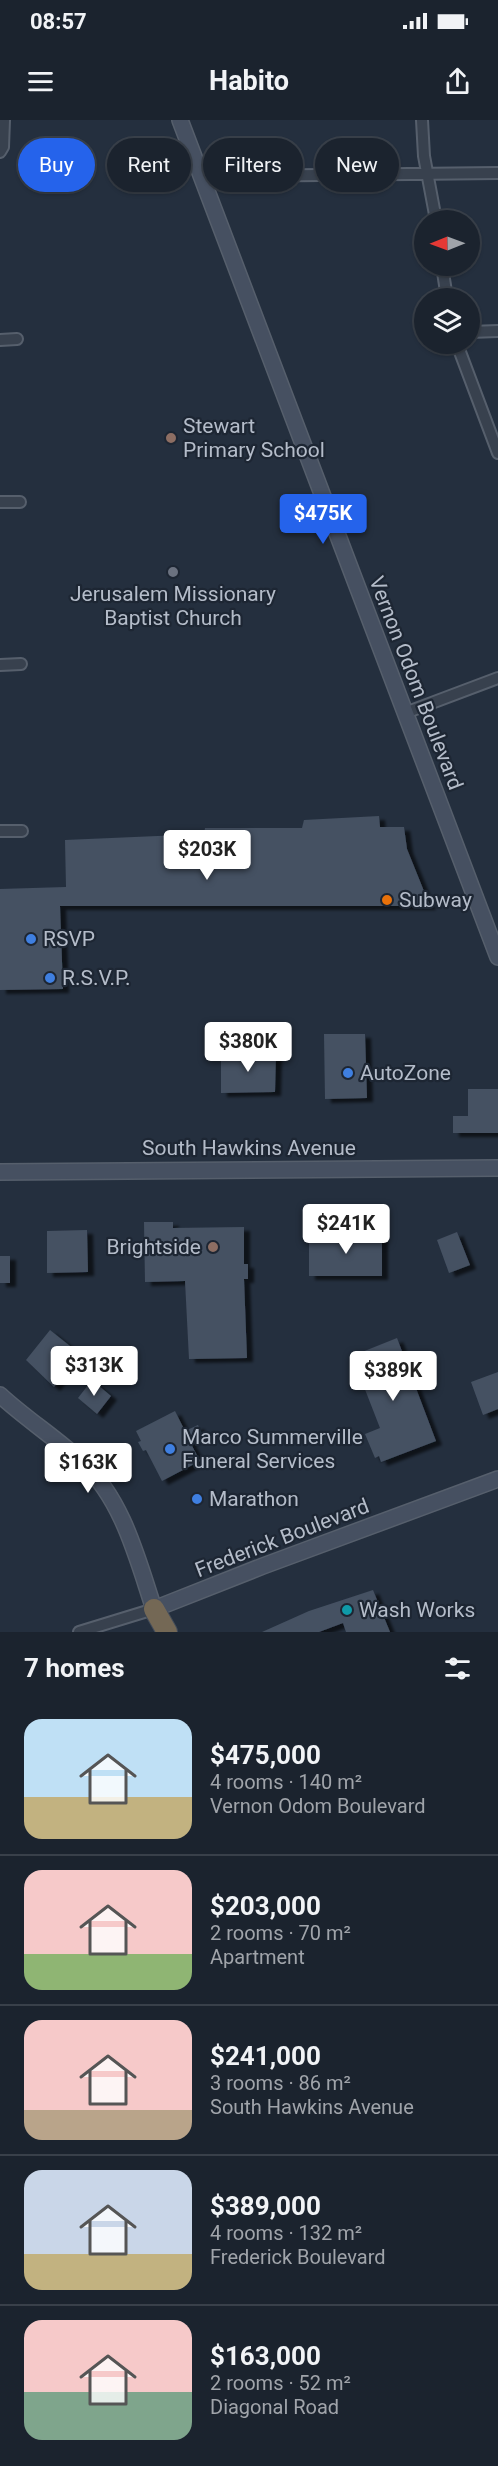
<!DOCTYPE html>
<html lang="en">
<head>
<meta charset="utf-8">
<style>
  :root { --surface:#1b232e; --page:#282f3a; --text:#f1f3f6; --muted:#a0a4aa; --line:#39404a; --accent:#2563eb }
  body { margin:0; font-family:Roboto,sans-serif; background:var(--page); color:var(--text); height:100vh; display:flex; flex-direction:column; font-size:22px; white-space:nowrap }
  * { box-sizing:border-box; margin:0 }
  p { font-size:20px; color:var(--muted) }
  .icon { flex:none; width:33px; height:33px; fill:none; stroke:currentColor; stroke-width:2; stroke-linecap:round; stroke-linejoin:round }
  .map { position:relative; height:1512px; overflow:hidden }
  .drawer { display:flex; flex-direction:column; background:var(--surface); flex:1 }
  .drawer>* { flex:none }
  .hud { position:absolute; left:18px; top:18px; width:462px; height:54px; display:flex; gap:12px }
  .needle { width:39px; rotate:269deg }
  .controls { position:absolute; left:414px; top:90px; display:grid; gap:12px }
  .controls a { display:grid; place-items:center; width:66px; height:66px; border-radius:50%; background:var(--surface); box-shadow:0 2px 4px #0004,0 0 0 2px var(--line); font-size:30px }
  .price { position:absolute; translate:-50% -51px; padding:0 14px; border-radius:6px; background:#fff; color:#222; font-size:20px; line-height:39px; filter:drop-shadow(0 2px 3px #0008) }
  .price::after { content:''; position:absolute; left:50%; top:36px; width:18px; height:14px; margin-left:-9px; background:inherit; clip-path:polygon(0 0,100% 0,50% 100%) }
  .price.selected { background:var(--accent); color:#fff }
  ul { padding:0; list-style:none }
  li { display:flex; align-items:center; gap:18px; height:150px; padding:0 24px }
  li+li { border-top:2px solid var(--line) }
  li span { display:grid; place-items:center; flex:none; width:168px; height:120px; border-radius:18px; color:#555 }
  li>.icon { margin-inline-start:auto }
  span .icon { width:72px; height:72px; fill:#fffc; stroke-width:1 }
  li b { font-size:26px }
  h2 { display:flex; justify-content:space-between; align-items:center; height:72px; padding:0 24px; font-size:26px }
  .chip { padding:0 21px; border-radius:27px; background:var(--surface); box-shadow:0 2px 4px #0004,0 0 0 2px var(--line); font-size:21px; line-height:54px }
  .chip.selected { background:var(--accent); color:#fff }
  .status { display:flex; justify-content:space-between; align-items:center; height:42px; padding:0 30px; background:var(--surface); direction:ltr }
  .status svg { height:16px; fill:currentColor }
  header { display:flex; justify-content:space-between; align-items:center; height:78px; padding:0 24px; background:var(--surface); font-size:27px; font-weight:700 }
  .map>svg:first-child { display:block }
  .building { fill:#455162; filter:url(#shadow) }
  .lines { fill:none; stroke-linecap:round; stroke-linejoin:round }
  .street-casing { stroke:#565f6c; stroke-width:14 }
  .secondary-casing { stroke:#565f6c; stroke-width:18 }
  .highway-casing { stroke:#434c59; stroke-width:22 }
  .street { stroke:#38414e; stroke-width:10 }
  .secondary { stroke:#465061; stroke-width:15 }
  .highway { stroke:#746855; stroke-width:20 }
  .education-dot { fill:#8d6e63; stroke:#1d2633; stroke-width:2 }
  .worship-dot { fill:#6b7280; stroke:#1d2633; stroke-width:2 }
  .food-dot { fill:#e8710a; stroke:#1d2633; stroke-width:2 }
  .shop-dot { fill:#3f7fe0; stroke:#1d2633; stroke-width:2 }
  .culture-dot { fill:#0f9aa8; stroke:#1d2633; stroke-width:2 }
  .labels { text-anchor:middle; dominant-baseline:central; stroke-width:4.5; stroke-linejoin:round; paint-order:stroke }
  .poi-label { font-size:21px; fill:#b4bcc9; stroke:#1d2633; text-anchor:start }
  .street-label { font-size:21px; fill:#b4bcc9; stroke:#1d2633 }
</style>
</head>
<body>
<div class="status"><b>08:57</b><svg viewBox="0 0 49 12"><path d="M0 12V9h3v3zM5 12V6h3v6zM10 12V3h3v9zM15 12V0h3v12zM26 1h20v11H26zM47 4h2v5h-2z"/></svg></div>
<header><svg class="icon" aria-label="menu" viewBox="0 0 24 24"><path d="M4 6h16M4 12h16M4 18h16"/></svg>Habito<svg class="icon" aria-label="share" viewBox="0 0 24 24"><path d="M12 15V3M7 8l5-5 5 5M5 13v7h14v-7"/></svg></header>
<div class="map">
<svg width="498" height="1512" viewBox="0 0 498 1512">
  <defs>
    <filter id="shadow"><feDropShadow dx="6" dy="4" stdDeviation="1.5" flood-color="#0009"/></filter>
  </defs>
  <rect width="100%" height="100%" fill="#242f3e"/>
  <path class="building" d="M379,696l1,11h24l3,22 23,57h-370l3,83 -63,1v-101l66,-2 -1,-47 139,-6 1,-6h97l2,-8z
    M324,914h41l2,64 -42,1z
    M276,933l-1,39 -54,1v-39z
    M468,969h30v44h-45v-17h15z
    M144,1102h29v6l71,-1v37h4v15h-4l3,79 -58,1 -4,-78 -40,1z
    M87,1110l1,42 -41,1v-42z
    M457,1112l13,33 -21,8 -12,-33z
    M382,1114v42h-73v-41z
    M0,1136h10v27h-10z
    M50,1210l30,24 -26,33 -28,-27z
    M397,1218l39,103 -55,21 -2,-6 -4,2 -10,-24 15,-6 -28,-72z
    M498,1252v37l-15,6 -12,-33z
    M92,1260l19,16 -14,18 -19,-16z
    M175,1291l10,20 13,-6 5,11 -13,6 10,19 -38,20 -16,-31 -3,1 -5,-9 3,-1 -5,-10z
    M373,1470l17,42h-44l-3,-9 -24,9h-57l47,-21z"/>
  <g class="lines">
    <g class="street-casing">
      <path id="street" d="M422,0l2,36 12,64
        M0,32l3,-5 1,-27
        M204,66l28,-10 266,-3
        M442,146l5,32
        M470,212l28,-1
        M0,220l17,-1
        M457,224l41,109
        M0,382h20
        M0,545l21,-1
        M405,593l93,-35
        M0,711h22
        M79,1512l75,-23"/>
    </g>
    <g class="secondary-casing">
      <path id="secondary" d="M180,0l318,837
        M0,1052l498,-4
        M0,1275c26,24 56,43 82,67 41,38 55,96 72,147l109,-43 235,-87"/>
    </g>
    <g class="highway-casing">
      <path id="highway" d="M154,1489l13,23"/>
    </g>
    <use href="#street" class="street"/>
    <use href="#secondary" class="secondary"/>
    <use href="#highway" class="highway"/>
  </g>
  <g class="education-dot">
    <circle cx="171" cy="318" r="6"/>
    <circle cx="213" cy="1127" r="6"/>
  </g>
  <circle class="worship-dot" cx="173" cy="452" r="6"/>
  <circle class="food-dot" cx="387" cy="780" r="6"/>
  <g class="shop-dot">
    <circle cx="31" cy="819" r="6"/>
    <circle cx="50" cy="858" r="6"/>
    <circle cx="348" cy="953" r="6"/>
    <circle cx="170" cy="1329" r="6"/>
    <circle cx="197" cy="1379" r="6"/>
  </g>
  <circle class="culture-dot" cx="347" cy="1490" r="6"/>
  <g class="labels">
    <g class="poi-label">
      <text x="183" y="306">Stewart<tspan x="183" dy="24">Primary School</tspan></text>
      <text x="173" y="474" text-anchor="middle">Jerusalem Missionary<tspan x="173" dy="24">Baptist Church</tspan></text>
      <text x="399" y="780">Subway</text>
      <text x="43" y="819">RSVP</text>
      <text x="62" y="858">R.S.V.P.</text>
      <text x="360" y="953">AutoZone</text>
      <text x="201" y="1127" text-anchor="end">Brightside</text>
      <text x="182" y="1317">Marco Summerville<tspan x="182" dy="24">Funeral Services</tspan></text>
      <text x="209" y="1379">Marathon</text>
      <text x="359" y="1490">Wash Works</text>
    </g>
    <g class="street-label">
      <text transform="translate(416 563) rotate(69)">Vernon Odom Boulevard</text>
      <text x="249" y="1028">South Hawkins Avenue</text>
      <text transform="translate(282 1418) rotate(-21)">Frederick Boulevard</text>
    </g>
  </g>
</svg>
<div class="controls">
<a><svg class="needle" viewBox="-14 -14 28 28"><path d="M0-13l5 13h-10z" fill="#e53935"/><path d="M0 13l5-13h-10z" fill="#a0a4aa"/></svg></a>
<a><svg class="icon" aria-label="layers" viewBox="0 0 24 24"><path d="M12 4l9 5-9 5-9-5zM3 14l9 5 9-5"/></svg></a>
</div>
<b class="price selected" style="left:323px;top:425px">$475K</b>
<b class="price" style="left:207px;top:761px">$203K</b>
<b class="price" style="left:248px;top:953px">$380K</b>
<b class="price" style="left:346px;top:1135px">$241K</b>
<b class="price" style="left:94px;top:1277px">$313K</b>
<b class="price" style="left:393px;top:1282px">$389K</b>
<b class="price" style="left:88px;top:1374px">$163K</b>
<div class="hud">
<a class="chip selected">Buy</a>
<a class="chip">Rent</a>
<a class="chip">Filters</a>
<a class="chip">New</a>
</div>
</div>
<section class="drawer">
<h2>7 homes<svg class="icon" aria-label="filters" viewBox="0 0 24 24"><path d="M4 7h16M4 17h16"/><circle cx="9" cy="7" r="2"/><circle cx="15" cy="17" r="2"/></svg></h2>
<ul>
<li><span style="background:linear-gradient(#bfe0f5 65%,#c2b280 0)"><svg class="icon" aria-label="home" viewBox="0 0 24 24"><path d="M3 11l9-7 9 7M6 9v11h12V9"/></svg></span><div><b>$475,000</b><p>4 rooms · 140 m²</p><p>Vernon Odom Boulevard</p></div></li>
<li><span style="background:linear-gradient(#f6c9c9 70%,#8fb573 0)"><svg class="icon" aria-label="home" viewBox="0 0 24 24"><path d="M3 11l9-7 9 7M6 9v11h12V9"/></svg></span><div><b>$203,000</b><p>2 rooms · 70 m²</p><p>Apartment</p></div></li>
<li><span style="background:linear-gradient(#f6c9c9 75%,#b9a48a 0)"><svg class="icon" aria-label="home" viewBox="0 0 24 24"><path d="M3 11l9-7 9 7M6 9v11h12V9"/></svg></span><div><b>$241,000</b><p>3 rooms · 86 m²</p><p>South Hawkins Avenue</p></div></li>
<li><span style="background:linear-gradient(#c9d6e8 70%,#c2b280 0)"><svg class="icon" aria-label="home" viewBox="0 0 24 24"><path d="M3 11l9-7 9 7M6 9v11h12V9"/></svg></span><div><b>$389,000</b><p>4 rooms · 132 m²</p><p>Frederick Boulevard</p></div></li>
<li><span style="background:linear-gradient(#f6c9c9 60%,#7fa58c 0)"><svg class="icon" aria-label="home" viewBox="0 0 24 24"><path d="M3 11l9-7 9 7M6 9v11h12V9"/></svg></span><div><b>$163,000</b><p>2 rooms · 52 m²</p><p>Diagonal Road</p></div></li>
</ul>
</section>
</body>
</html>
